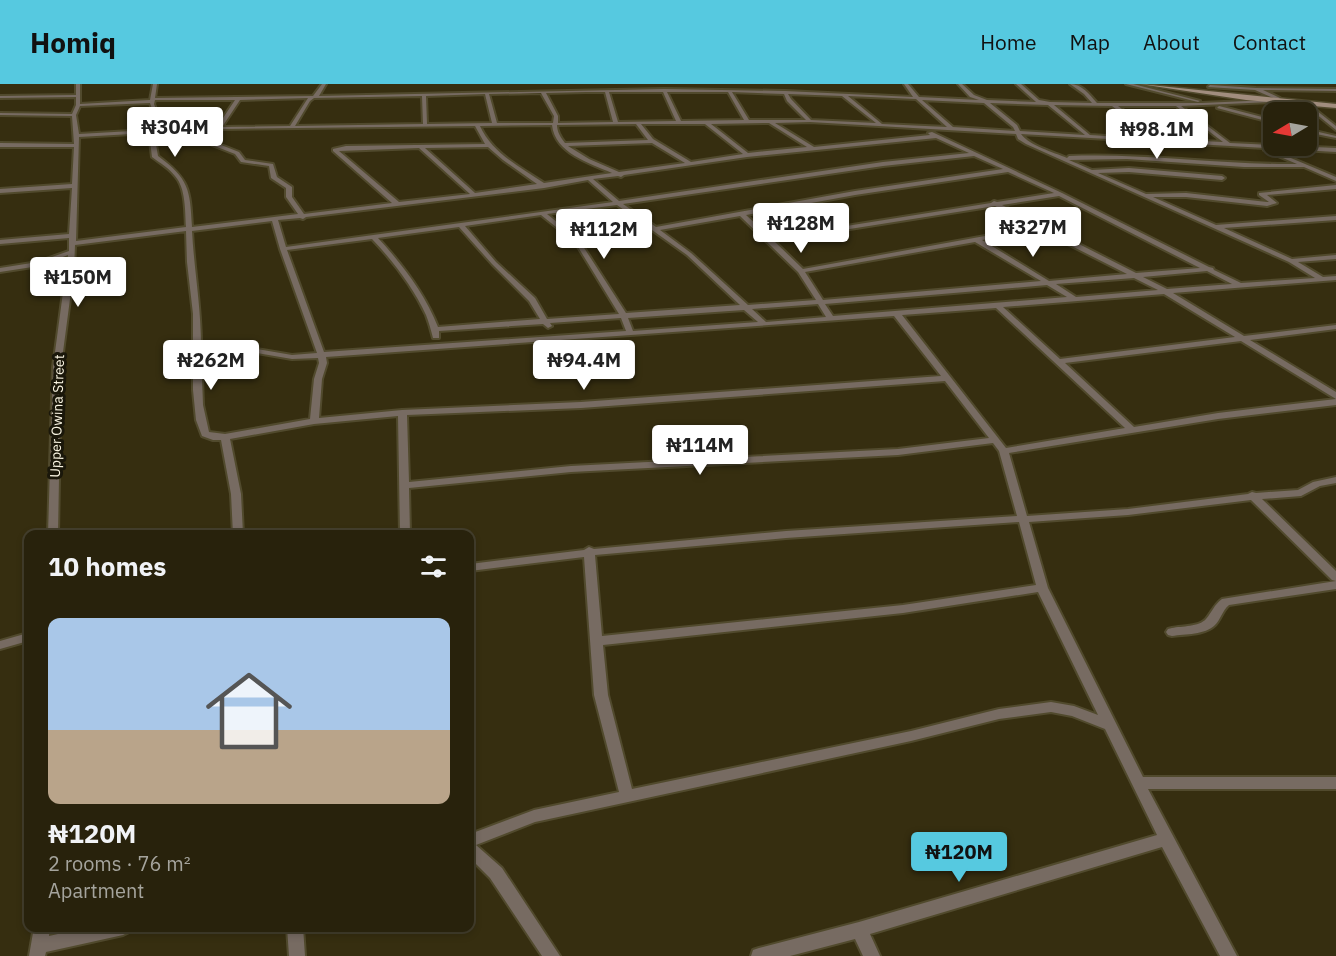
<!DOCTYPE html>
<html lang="en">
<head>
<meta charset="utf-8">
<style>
  :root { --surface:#28220c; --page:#342f1a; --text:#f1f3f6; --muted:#a5a49d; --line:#443f2d; --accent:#56c9e0 }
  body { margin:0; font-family:"IBM Plex Sans",sans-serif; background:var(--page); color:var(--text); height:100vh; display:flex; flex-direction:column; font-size:22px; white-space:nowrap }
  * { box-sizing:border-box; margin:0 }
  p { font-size:20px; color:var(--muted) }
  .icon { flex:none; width:33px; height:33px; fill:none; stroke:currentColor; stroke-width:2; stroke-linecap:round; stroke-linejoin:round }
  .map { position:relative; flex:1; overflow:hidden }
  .details { position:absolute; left:24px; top:446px; width:450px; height:402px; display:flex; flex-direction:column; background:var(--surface); border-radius:12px; box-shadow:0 3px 9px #0003,0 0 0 2px var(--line) }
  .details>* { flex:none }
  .needle { width:39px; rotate:260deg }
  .buttons { position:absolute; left:1263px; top:18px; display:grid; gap:12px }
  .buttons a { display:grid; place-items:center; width:54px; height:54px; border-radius:12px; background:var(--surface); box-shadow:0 3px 9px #0003,0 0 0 2px var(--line); font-size:30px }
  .price { position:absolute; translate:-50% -51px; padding:0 14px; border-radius:6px; background:#fff; color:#222; font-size:20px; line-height:39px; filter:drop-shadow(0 2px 3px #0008) }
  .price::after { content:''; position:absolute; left:50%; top:36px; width:18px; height:14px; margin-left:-9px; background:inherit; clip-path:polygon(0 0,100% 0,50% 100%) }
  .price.current { background:var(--accent); color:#111 }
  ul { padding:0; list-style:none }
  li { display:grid; align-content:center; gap:12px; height:318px; padding:0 24px }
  li span { display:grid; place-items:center; height:186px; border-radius:12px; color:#555 }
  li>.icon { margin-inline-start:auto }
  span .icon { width:108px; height:108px; fill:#fffc; stroke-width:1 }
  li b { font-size:26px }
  h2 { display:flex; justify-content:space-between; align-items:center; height:72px; padding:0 24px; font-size:26px }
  header { display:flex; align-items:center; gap:36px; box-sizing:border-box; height:84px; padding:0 30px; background:var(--accent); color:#111 }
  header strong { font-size:28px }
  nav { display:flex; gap:33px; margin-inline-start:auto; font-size:21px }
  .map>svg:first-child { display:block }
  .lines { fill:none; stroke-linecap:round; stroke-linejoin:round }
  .minor-casing { stroke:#514a2d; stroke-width:4 }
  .secondary-casing { stroke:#514a2d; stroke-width:3 }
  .minor { fill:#776b62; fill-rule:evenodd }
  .secondary { fill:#a18d7e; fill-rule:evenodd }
  .labels { text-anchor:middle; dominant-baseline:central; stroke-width:6; stroke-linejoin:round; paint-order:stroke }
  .far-street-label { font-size:14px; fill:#f9f4e2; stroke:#1a170a }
</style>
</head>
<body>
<header>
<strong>Homiq</strong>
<nav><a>Home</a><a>Map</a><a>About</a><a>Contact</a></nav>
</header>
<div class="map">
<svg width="1336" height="872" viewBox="0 0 1336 872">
  <rect width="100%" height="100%" fill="#362e10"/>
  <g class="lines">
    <g class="minor-casing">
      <path id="minor" d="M76,0h4v20l70,-4 3,-16h4l-2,14 158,-2 9,-12h4l-7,12 345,-7 121,2 128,6 -9,-13h4l11,13 60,3 -9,-3 -12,-13h4l12,11 13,5 49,2 -20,-18h5l18,16 11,2 42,1 -8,-9 -14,-10c12,0 20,11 27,19h105l67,-3 2,2 -90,4 49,37 106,5v4l-69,-4 69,29v4l-32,-14h-60l-117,-8 -58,1 23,10 37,-2 93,8 3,2 -3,2 -93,-8 -31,1 48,21 40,-1 81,9h2l-10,-7v-2l77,-8v4l-69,6 10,8 -10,3 -81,-9h-33l63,28 120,-9v4l-112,8 68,31 44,-4v4l-38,3 25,15 13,-1v4l-163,13 71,43 92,-11v4l-86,11 86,52v7l-95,-58 -176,22 69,64 84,-14 118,-14v6l-118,14 -209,34 18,63 101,-7 120,-15 4,-2 4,1 42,-3 15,-8 23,-5v6l-16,3 -19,10 -39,3 74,72v10l-4,-1 -81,-80 -123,15 -99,7 19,66 95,189h193v12h-188l89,167h-17l-58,-109 -292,87 10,22h-17l-8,-17 -65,17h-39l2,-6 6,-2 100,-26 298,-87 -52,-106 -33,-13 -21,-4 -52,7 -88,22 -376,81 -59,23 26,23 58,88h-18l-52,-78 -20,-20v-24l64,-24 85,-18 -25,-97 -10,-138 -114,14v-7l114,-14 5,-3 5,2 192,-18 231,-15 -18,-65 -6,-8 -95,12 -327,17 -162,16 1,46h-10l-2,-118 -84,8 -84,15 11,55 2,40h-10l-2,-40 -10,-54h-8l-11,-4 -6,-16 -3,-30v-76l-6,-52 -1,-31 -111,14 -1,24 -13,98 -3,167h-10l5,-167 15,-112 -29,11 -39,6v-4l38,-6 31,-11v-13l-69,6v-4l69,-6 3,-46 -72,5v-4l72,-5 2,-37h-74v-4l74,1 -2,-28 -72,-1v-2l72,1 4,-9v-8l-76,1v-2l76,-1zM586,8h19l8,30 -55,1v-7l-12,-23zM609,8h54l13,29 -58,1zM667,8h61l16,28 -63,1zM732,8l52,2 3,7 19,19h-57zM541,9l13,23 -1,7h-56l-8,-29zM485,10l7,29 -65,1 -1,-28zM788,10l54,2 34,27 -65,-3 -20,-21zM422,12l1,28 -128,2 15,-25 4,-3zM848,12l68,3 31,28 -65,-3zM308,14l-18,28 -68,1 18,-27zM155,16h80l-18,27 -63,3 4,-15 -4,-11zM922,16l62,3 29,24 2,4 -62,-4zM150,19l4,12 -5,15 -70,4 -3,-19 4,-9zM990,19l58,2 37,30 -65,-4 -3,-6zM1054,21l58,1 43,33 -65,-4zM1118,22h58l47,36 -62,-3zM810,38l206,12 2,5 8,5 263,118 26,16 -74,5 -27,-13 -1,-2 -4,-1 -147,-74 -130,-61 -4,1 2,2 -116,12 -39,-24zM769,39l38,24 -59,6 -37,-29zM636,40l12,16 -83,3c-4,-5 -8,-11 -8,-18zM641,40h64l38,30 -52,8 -38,-23zM552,41c3,28 37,38 60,48l-68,10c-24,-16 -52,-30 -64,-57zM475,42l10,18 -139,2 -13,3v2l59,52 -88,11 -12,-17v-10l-15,-10 -4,-13 -28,-4 -6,-8 -23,-9v-2l5,-12zM216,46l-6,11 2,4 23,9 6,8 28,4 2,12 15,10v9l12,17 -106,13c-2,-38 -3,-48 -34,-71l-4,-23zM149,49l3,24c8,6 17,11 23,19 11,12 10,36 11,51l-110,14 3,-104zM1021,50l244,14 -1,2 33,14c-76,1 -152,-11 -228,-8l-2,2c-14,-6 -37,-12 -46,-24zM936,54l33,15 -86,9 -264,39 -26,-22 25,-3 3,1 3,-2 123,-18zM652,59l33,20 -66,9 -30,-13 -21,-13zM488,63l15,13 34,24 -62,9 -50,-45zM419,64l51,46 -71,8 -60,-51zM974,72l29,13 -148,22 -199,36 -33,-23 260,-38zM1008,88l46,21 -57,9 -3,-1 -3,2 -220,35 -25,-23 109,-20zM588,96l25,22 -327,45 -8,-27 22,-2 3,1 3,-2 238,-29zM1059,112l141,72 -64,5 -134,-68zM617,121l70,50 53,50 -114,8 -47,-73 -32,-26zM995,122l40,21 -232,42 -29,-28zM541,131l34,27 44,72 -72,5 -12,-21 -39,-36 -31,-36zM740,132l58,56 18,28 -68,5 -57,-52 -31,-23zM272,137l8,28 37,104 -25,2 -41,-7 -50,-3c0,-39 -7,-76 -9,-114zM459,143l33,37 37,37 11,18 -102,8c-13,-33 -36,-63 -60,-89zM1040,146l87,44 -78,7 -67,-41zM372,155c21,22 41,48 54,76 3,8 5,15 7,23h6v-7l104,-7 5,4 4,-2 -2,-3 71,-5 5,13 -302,21 -37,-102zM975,158l66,39 -218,19 -18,-28zM1207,187l25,13 -65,5 -24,-12zM1134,194l24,12 -82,7 -20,-13zM1047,201l20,12 -234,19 -8,-12zM1164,210l71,43 -175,22 -57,-52zM818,220l8,13 -60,5 -14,-13zM996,224l129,120 -119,20 -104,-133zM744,226l14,12 -125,9 -5,-13zM894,232l47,60 -360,26 -179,8 -83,8 3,-39 5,-16 -1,-6zM201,266l50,2 41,7 26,-1 1,5 -5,16 -4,40 -85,15 -16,-2 -6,-27zM945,297l44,57 -91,11 -327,17 -162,16 -2,-67 174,-7zM1019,438l17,63 -133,20 -301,31 -7,-81 191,-17zM1038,508l60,123 -24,-9 -23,-4 -52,7 -88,22 -279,58 -24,-94 -5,-50 300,-32z
        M1126,0h7l67,17 -2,1z
        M1210,1l46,3 80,1v2l-73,-1 17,8 -2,2 -23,-10 -47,-3z
        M1307,19l29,23v4l-31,-25z
        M1219,22l55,14v3l-57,-15z
        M1306,45l30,7v2l-30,-6z
        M1336,497v8l-107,16c-7,6 -8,14 -14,20 -10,10 -30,9 -43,11l-4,-1 -2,-3 2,-3 4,-1c10,-2 27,-1 34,-9 6,-7 8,-14 16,-20z
        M28,549v8l-28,8v-8z
        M34,843h16l-1,9 40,-9h42l-2,5 -6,3 -77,17 -1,4h-16z
        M287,843h16l2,29h-16z"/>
    </g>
    <g class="secondary-casing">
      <path id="secondary" d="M1140,0l196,20v4l-90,-8z"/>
    </g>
    <use href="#minor" class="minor"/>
    <use href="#secondary" class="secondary"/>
  </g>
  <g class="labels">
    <g class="far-street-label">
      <text transform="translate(57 332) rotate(-88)">Upper Owina Street</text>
    </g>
  </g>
</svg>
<div class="buttons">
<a><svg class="needle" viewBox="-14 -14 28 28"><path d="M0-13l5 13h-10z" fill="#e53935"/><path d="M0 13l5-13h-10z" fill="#a5a49d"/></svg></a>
</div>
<b class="price" style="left:175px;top:74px">₦304M</b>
<b class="price" style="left:1157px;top:76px">₦98.1M</b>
<b class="price" style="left:801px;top:170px">₦128M</b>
<b class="price" style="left:1033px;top:174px">₦327M</b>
<b class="price" style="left:604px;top:176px">₦112M</b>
<b class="price" style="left:78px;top:224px">₦150M</b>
<b class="price" style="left:211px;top:307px">₦262M</b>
<b class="price" style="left:584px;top:307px">₦94.4M</b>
<b class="price" style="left:700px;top:392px">₦114M</b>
<b class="price current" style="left:959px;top:799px">₦120M</b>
<section class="details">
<h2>10 homes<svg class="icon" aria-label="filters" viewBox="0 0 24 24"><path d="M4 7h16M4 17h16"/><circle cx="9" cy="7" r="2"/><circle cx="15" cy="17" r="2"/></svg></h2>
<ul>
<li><span style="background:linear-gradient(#a9c7e8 60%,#b9a48a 0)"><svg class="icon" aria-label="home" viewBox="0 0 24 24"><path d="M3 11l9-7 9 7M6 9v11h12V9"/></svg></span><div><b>₦120M</b><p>2 rooms · 76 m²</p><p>Apartment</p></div></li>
</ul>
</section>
</div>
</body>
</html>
